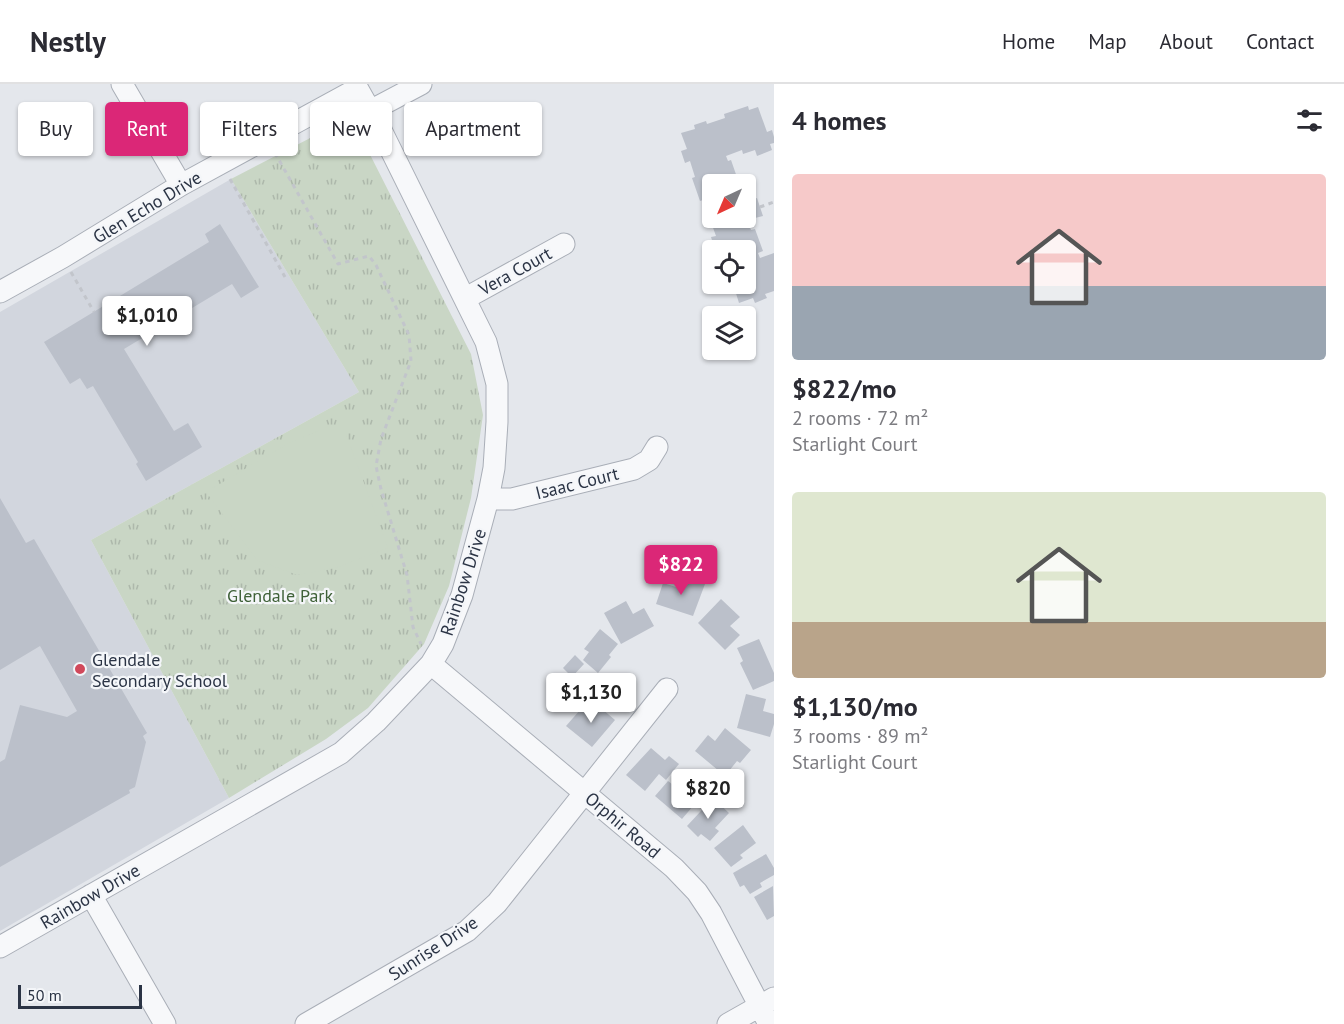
<!DOCTYPE html>
<html lang="en">
<head>
<meta charset="utf-8">
<style>
  :root { --surface:#fff; --page:#f2f2f3; --text:#2b2b33; --muted:#7c7c81; --line:#e1e1e2; --accent:#db2777 }
  body { margin:0; font-family:"PT Sans",sans-serif; background:var(--page); color:var(--text); height:100vh; display:flex; flex-direction:column; font-size:22px; white-space:nowrap }
  * { box-sizing:border-box; margin:0 }
  p { font-size:20px; color:var(--muted) }
  .icon { flex:none; width:33px; height:33px; fill:none; stroke:currentColor; stroke-width:2; stroke-linecap:round; stroke-linejoin:round }
  .map { position:relative; flex:1; overflow:hidden }
  .sheet { display:flex; flex-direction:column; background:var(--surface); width:570px }
  .sheet>* { flex:none }
  .banner { position:absolute; left:18px; top:18px; width:570px; height:54px; display:flex; gap:12px }
  .needle { width:39px; rotate:224deg }
  .buttons { position:absolute; left:702px; top:90px; display:grid; gap:12px }
  .buttons a { display:grid; place-items:center; width:54px; height:54px; border-radius:6px; background:var(--surface); box-shadow:0 2px 4px #0004; font-size:30px }
  .scale { position:absolute; left:18px; bottom:15px; width:124px; box-sizing:border-box; padding-left:6px; border:3px solid #2b3445; border-top:0; font-size:16px; line-height:21px; white-space:nowrap; color:#2b3445; -webkit-text-stroke:4px #f4f6f9; paint-order:stroke }
  .price { position:absolute; translate:-50% -51px; padding:0 14px; border-radius:6px; background:#fff; color:#222; font-size:20px; line-height:39px; filter:drop-shadow(0 2px 3px #0008) }
  .price::after { content:''; position:absolute; left:50%; top:36px; width:18px; height:14px; margin-left:-9px; background:inherit; clip-path:polygon(0 0,100% 0,50% 100%) }
  .price.current { background:var(--accent); color:#fff }
  ul { padding:0; list-style:none }
  li { display:grid; align-content:center; gap:12px; height:318px; padding:0 18px }
  li span { display:grid; place-items:center; height:186px; border-radius:6px; color:#555 }
  li>.icon { margin-inline-start:auto }
  span .icon { width:108px; height:108px; fill:#fffc; stroke-width:1 }
  li b { font-size:26px }
  h2 { display:flex; justify-content:space-between; align-items:center; height:72px; padding:0 18px; font-size:26px }
  .tag { padding:0 21px; border-radius:6px; background:var(--surface); box-shadow:0 2px 4px #0004; font-size:21px; line-height:54px }
  .tag.current { background:var(--accent); color:#fff }
  header { display:flex; align-items:center; gap:36px; box-sizing:border-box; height:84px; padding:0 30px; background:var(--surface); border-bottom:2px solid var(--line) }
  header strong { font-size:28px }
  nav { display:flex; gap:33px; margin-inline-start:auto; font-size:21px }
  main { display:flex; flex:1; min-height:0 }
  .map>svg:first-child { display:block }
  .built { fill:#d2d6de }
  .grass { fill:url(#grass-tufts) }
  .garden { fill:#c9d6c5 }
  .building { fill:#bbc0ca }
  .lines { fill:none; stroke-linecap:round; stroke-linejoin:round }
  .minor-casing { stroke:#a9aeb7; stroke-width:23 }
  .path { stroke:#c2c5cb; stroke-width:3; stroke-dasharray:4.5 4.5; stroke-linecap:butt }
  .minor { stroke:#f7f8fa; stroke-width:21 }
  .poi-dot { fill:#d1495b; stroke:#f4f6f9; stroke-width:2 }
  .labels { text-anchor:middle; dominant-baseline:central; stroke-width:4.5; stroke-linejoin:round; paint-order:stroke }
  .street-label { font-size:18px; fill:#2b3445; stroke:#f4f6f9 }
  .park-label { font-size:18px; fill:#3f6138; stroke:#f4f6f9 }
  .poi-label { font-size:18px; fill:#2b3445; stroke:#f4f6f9; text-anchor:start }
</style>
</head>
<body>
<header>
<strong>Nestly</strong>
<nav><a>Home</a><a>Map</a><a>About</a><a>Contact</a></nav>
</header>
<main>
<div class="map">
<svg width="774" height="940" viewBox="0 0 774 940">
  <defs>
    <pattern id="grass-tufts" width="24" height="20" patternUnits="userSpaceOnUse" patternTransform="scale(1.5)"><rect width="24" height="20" fill="#c9d6c5"/><path d="M3 7l-1-3M5 7V3M7 7l1-3M15 17l-1-3M17 17v-4M19 17l1-3" fill="none" stroke="#adb8ab"/></pattern>
  </defs>
  <rect width="100%" height="100%" fill="#e4e7ec"/>
  <path class="built" d="M231,95l128,213 -268,148 138,258 -229,133v-619z"/>
  <path class="grass" d="M351,33l120,237 12,61 -12,83 -22,88 -25,58 -56,64 -42,31 -97,59 -138,-258 268,-148 -128,-213z"/>
  <path class="garden" d="M330,342l16,8 42,114 -53,20 -38,7 -40,-15 -51,-68 83,-49z"/>
  <path class="building" d="M748,22l1,4 9,-3 9,25 5,-2 2,7v6l-4,1 2,6 -15,6 -2,-6 -12,4 -1,-4 -16,6 2,5 3,-1 8,23 -27,1v34h34l5,12 4,-1 8,22 -5,2 2,5 14,-5v38l-9,3 2,4 -12,5 -2,-5 -14,5 -5,-16 -5,2 -2,-5h19v-34h-31l-4,-13 5,-1 -13,-36 -3,1 -8,-23 3,-1 -5,-16 -5,2 -4,-12 6,-2 -6,-16 14,-4 -1,-4 12,-4 1,3 18,-6 -1,-4z
    M757,114l6,18 -8,2 -1,-4 -8,3v-18l2,6 4,-2 -2,-3z
    M220,140l39,63 -18,11 -9,-14 -108,65 50,82 14,-8 14,24 -56,34 -10,-17 2,-2 -45,-76 -6,3 -7,-11 -10,6 -26,-42 165,-100 -4,-8z
    M0,414l26,45 8,-4 113,194 -4,3 3,6 -11,45 -6,3 1,3 -130,74v-105l5,-3 15,-54 47,12 10,-6 -37,-65 -40,24z
    M679,492l26,8 -12,32 -37,-12 7,-21 13,4z
    M721,515l19,18 -10,9 10,9 -15,15 -27,-27z
    M626,517l7,13 11,-6 10,18 -33,18 -17,-31z
    M600,545l18,15 -9,11 2,2 -13,16 -15,-13 6,-8 -5,-3z
    M759,555l15,34v8l-21,9 -13,-27 3,-2 -6,-13z
    M575,571l9,9 -12,13 -9,-9z
    M746,610l20,5 -3,12 11,3v10l-4,13 -33,-9z
    M595,619l20,17 -23,27 -26,-21 14,-16 6,4z
    M725,644l26,22 -11,13 -3,-2 -12,15 -30,-25 13,-16 7,6z
    M651,664l14,12 4,-4 10,8 -13,16 -7,-6 -14,17 -19,-16z
    M721,691l9,7 -13,16 -9,-7z
    M686,693l19,15 -23,27 -27,-23 13,-15 9,7z
    M713,714l16,15 -14,15 4,3 -9,10 -9,-7 -3,3 -11,-11z
    M743,741l13,18 -16,12 3,3 -12,9 -17,-19z
    M766,770l8,14v7l-14,8 2,4 -12,7 -6,-9 -4,2 -7,-14z
    M773,802l1,30 -7,4 -13,-23z"/>
  <g class="lines">
    <g class="minor-casing">
      <path id="minor" d="M122,0l59,101
        M370,27l51,-27
        M0,208l63,-35 118,-72 176,-96
        M466,214l98,-54
        M488,415h24l122,-30 15,-9 8,-13
        M431,580l243,204 23,24 14,21 58,111
        M91,811l74,129
        M0,863l341,-194 35,-31 55,-58 12,-20 19,-49 26,-96 6,-31 3,-46v-38l-11,-42 -104,-210 -27,-48
        M306,940l161,-93 30,-28 170,-214
        M728,940l46,-26"/>
    </g>
    <path class="path" d="M275,69l63,111 31,-8 7,9 33,70 2,26 -30,78 -5,27 5,23 26,86 6,52 8,17
      M230,95l55,98
      M760,123l14,-5
      M71,188l23,40"/>
    <use href="#minor" class="minor"/>
  </g>
  <circle class="poi-dot" cx="80" cy="585" r="6"/>
  <g class="labels">
    <g class="street-label">
      <text transform="translate(147 123) rotate(-31)">Glen Echo Drive</text>
      <text transform="translate(515 187) rotate(-29)">Vera Court</text>
      <text transform="translate(577 399) rotate(-14)">Isaac Court</text>
      <text transform="translate(463 498) rotate(-72)">Rainbow Drive</text>
      <text transform="translate(623 741) rotate(40)">Orphir Road</text>
      <text transform="translate(90 812) rotate(-30)">Rainbow Drive</text>
      <text transform="translate(433 864) rotate(-33)">Sunrise Drive</text>
    </g>
    <g class="park-label">
      <text x="280" y="511">Glendale Park</text>
    </g>
    <g class="poi-label">
      <text x="92" y="575">Glendale<tspan x="92" dy="21">Secondary School</tspan></text>
    </g>
  </g>
</svg>
<div class="buttons">
<a><svg class="needle" viewBox="-14 -14 28 28"><path d="M0-13l5 13h-10z" fill="#e53935"/><path d="M0 13l5-13h-10z" fill="#7c7c81"/></svg></a>
<a><svg class="icon" aria-label="locate" viewBox="0 0 24 24"><circle cx="12" cy="12" r="6"/><path d="M12 2v4M12 18v4M2 12h4M18 12h4"/></svg></a>
<a><svg class="icon" aria-label="layers" viewBox="0 0 24 24"><path d="M12 4l9 5-9 5-9-5zM3 14l9 5 9-5"/></svg></a>
</div>
<div class="scale">50 m</div>
<b class="price" style="left:147px;top:263px">$1,010</b>
<b class="price current" style="left:681px;top:512px">$822</b>
<b class="price" style="left:591px;top:640px">$1,130</b>
<b class="price" style="left:708px;top:736px">$820</b>
<div class="banner">
<a class="tag">Buy</a>
<a class="tag current">Rent</a>
<a class="tag">Filters</a>
<a class="tag">New</a>
<a class="tag">Apartment</a>
</div>
</div>
<section class="sheet">
<h2>4 homes<svg class="icon" aria-label="filters" viewBox="0 0 24 24"><path d="M4 7h16M4 17h16"/><circle cx="9" cy="7" r="2"/><circle cx="15" cy="17" r="2"/></svg></h2>
<ul>
<li><span style="background:linear-gradient(#f6c9c9 60%,#9aa5b1 0)"><svg class="icon" aria-label="home" viewBox="0 0 24 24"><path d="M3 11l9-7 9 7M6 9v11h12V9"/></svg></span><div><b>$822/mo</b><p>2 rooms · 72 m²</p><p>Starlight Court</p></div></li>
<li><span style="background:linear-gradient(#dfe7d0 70%,#b9a48a 0)"><svg class="icon" aria-label="home" viewBox="0 0 24 24"><path d="M3 11l9-7 9 7M6 9v11h12V9"/></svg></span><div><b>$1,130/mo</b><p>3 rooms · 89 m²</p><p>Starlight Court</p></div></li>
</ul>
</section>
</main>
</body>
</html>
